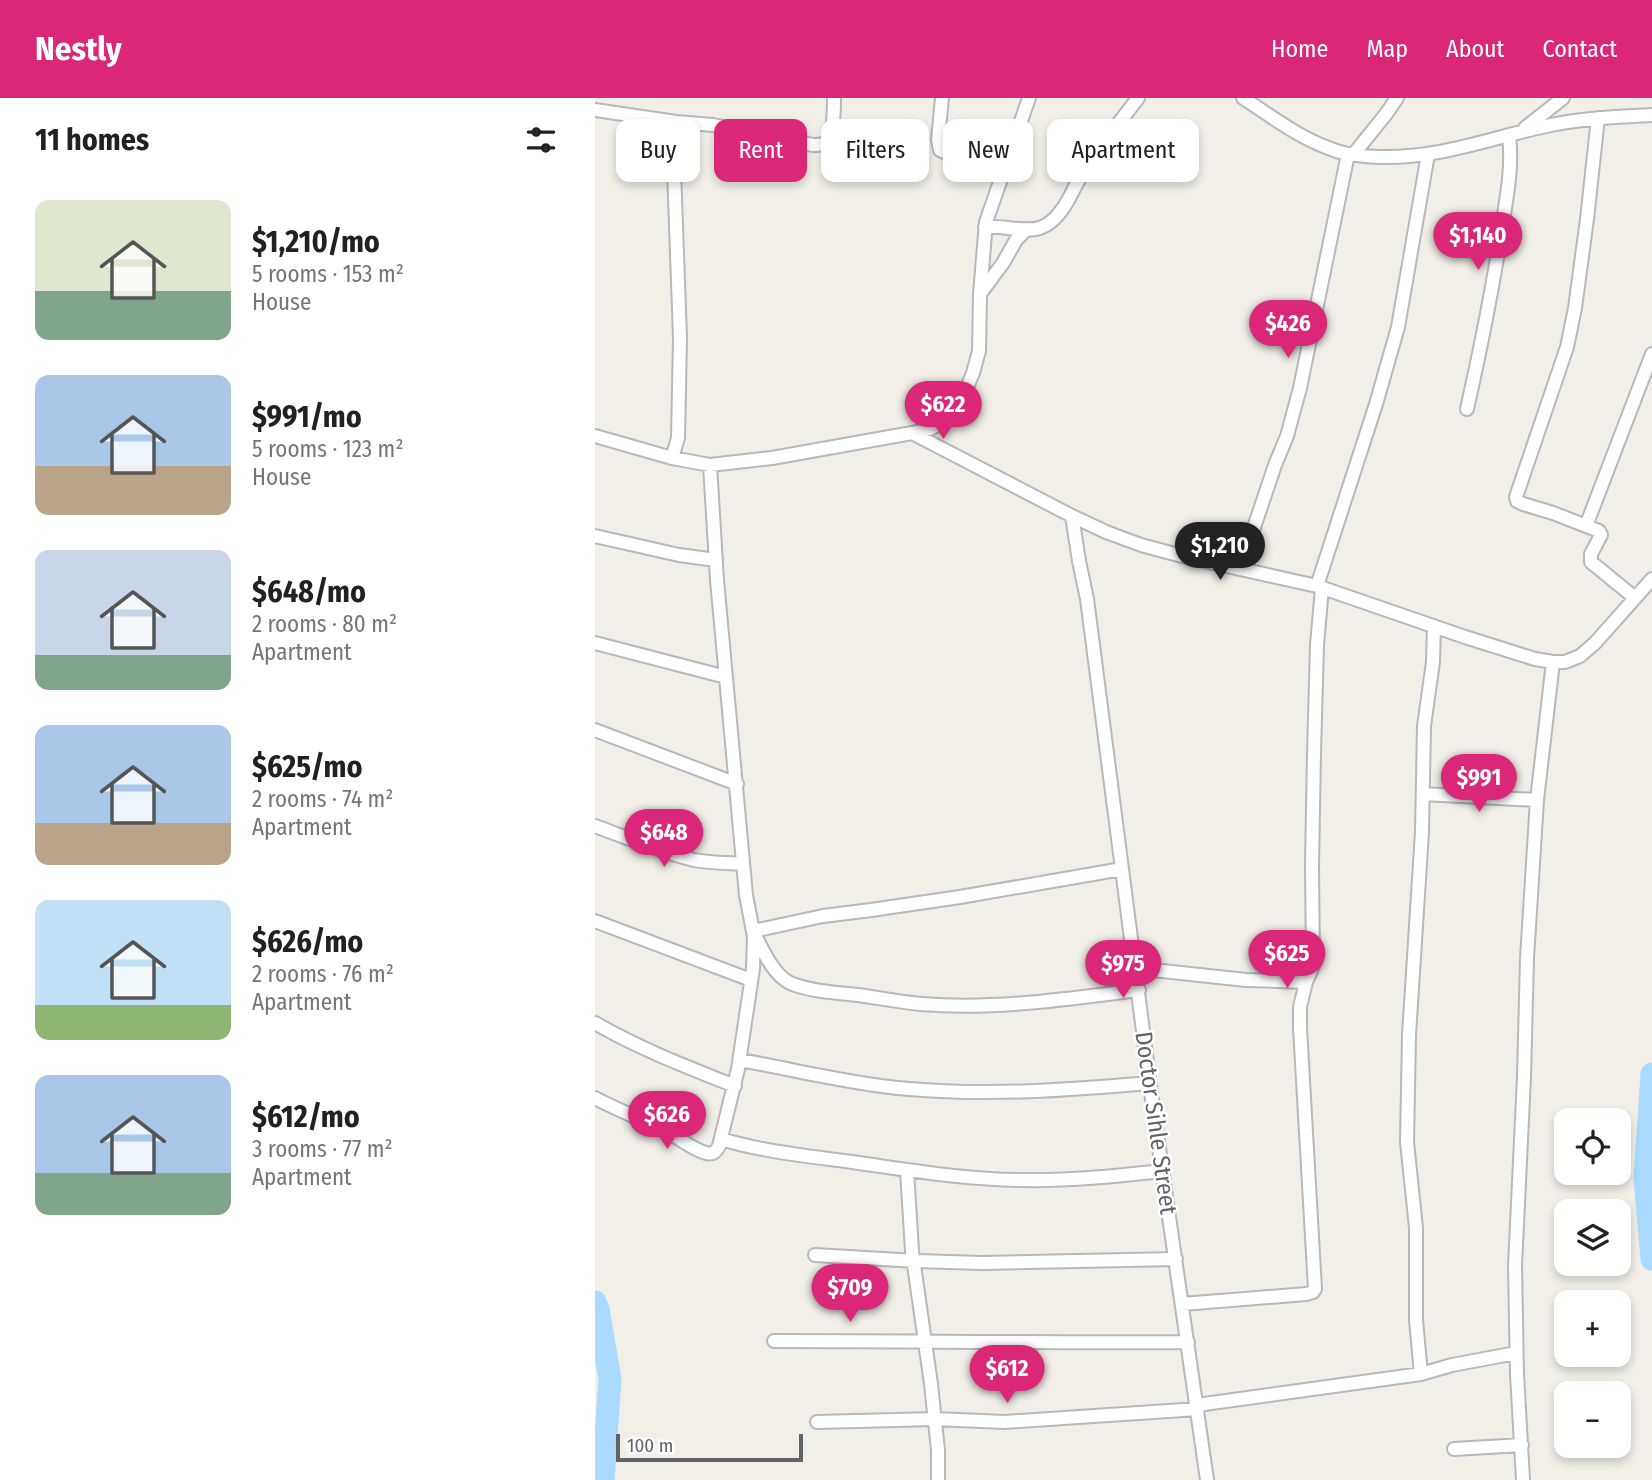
<!DOCTYPE html>
<html lang="en">
<head>
<meta charset="utf-8">
<style>
  :root { --surface:#fff; --page:#f6f6f6; --text:#202124; --muted:#757577; --accent:#db2777 }
  body { margin:0; font-family:"Fira Sans Condensed",sans-serif; background:var(--page); color:var(--text); height:100vh; display:flex; flex-direction:column; font-size:26px; white-space:nowrap }
  * { box-sizing:border-box; margin:0 }
  p { font-size:23px; color:var(--muted) }
  .icon { flex:none; width:38px; height:38px; fill:none; stroke:currentColor; stroke-width:2; stroke-linecap:round; stroke-linejoin:round }
  .map { position:relative; flex:1; overflow:hidden }
  .drawer { display:flex; flex-direction:column; background:var(--surface); width:595px }
  .drawer>* { flex:none }
  .top-card { position:absolute; left:21px; top:21px; width:665px; height:63px; display:flex; gap:14px }
  .fabs { position:absolute; left:959px; top:1010px; display:grid; gap:14px }
  .fabs a { display:grid; place-items:center; width:77px; height:77px; border-radius:14px; background:var(--surface); box-shadow:0 4px 10px #0003; font-size:35px }
  .scale { position:absolute; left:21px; bottom:18px; width:187px; box-sizing:border-box; padding-left:7px; border:4px solid #5f6368; border-top:0; font-size:19px; line-height:24px; white-space:nowrap; color:#5f6368; -webkit-text-stroke:5px #fff; paint-order:stroke }
  .price { position:absolute; translate:-50% -60px; padding:0 16px; border-radius:24px; background:var(--accent); color:#fff; font-size:23px; line-height:46px; filter:drop-shadow(0 2px 4px #0008) }
  .price::after { content:''; position:absolute; left:50%; top:42px; width:21px; height:16px; margin-left:-10px; background:inherit; clip-path:polygon(0 0,100% 0,50% 100%) }
  .price.active { background:#222; color:#fff }
  ul { padding:0; list-style:none }
  li { display:flex; align-items:center; gap:21px; height:175px; padding:0 35px }
  li span { display:grid; place-items:center; flex:none; width:196px; height:140px; border-radius:14px; color:#555 }
  li>.icon { margin-inline-start:auto }
  span .icon { width:84px; height:84px; fill:#fffc; stroke-width:1 }
  li b { font-size:30px }
  h2 { display:flex; justify-content:space-between; align-items:center; height:84px; padding:0 35px; font-size:30px }
  .chip { padding:0 24px; border-radius:14px; background:var(--surface); box-shadow:0 4px 10px #0003; font-size:24px; line-height:63px }
  .chip.active { background:var(--accent); color:#fff }
  header { display:flex; align-items:center; gap:42px; box-sizing:border-box; height:98px; padding:0 35px; background:var(--accent); color:#fff }
  header strong { font-size:33px }
  nav { display:flex; gap:38px; margin-inline-start:auto; font-size:24px }
  main { display:flex; flex:1; min-height:0 }
  .map>svg:first-child { display:block }
  .lines { fill:none; stroke-linecap:round; stroke-linejoin:round }
  .river { stroke:#aadaff; stroke-width:23 }
  .street-casing { stroke:#b5b8bc; stroke-width:16 }
  .street { stroke:#fff; stroke-width:12 }
  .labels { text-anchor:middle; dominant-baseline:central; stroke-width:5; stroke-linejoin:round; paint-order:stroke }
  .street-label { font-size:24px; fill:#5f6368; stroke:#fff }
</style>
</head>
<body>
<header>
<strong>Nestly</strong>
<nav><a>Home</a><a>Map</a><a>About</a><a>Contact</a></nav>
</header>
<main>
<section class="drawer">
<h2>11 homes<svg class="icon" aria-label="filters" viewBox="0 0 24 24"><path d="M4 7h16M4 17h16"/><circle cx="9" cy="7" r="2"/><circle cx="15" cy="17" r="2"/></svg></h2>
<ul>
<li><span style="background:linear-gradient(#dfe7d0 65%,#7fa58c 0)"><svg class="icon" aria-label="home" viewBox="0 0 24 24"><path d="M3 11l9-7 9 7M6 9v11h12V9"/></svg></span><div><b>$1,210/mo</b><p>5 rooms · 153 m²</p><p>House</p></div></li>
<li><span style="background:linear-gradient(#a9c7e8 65%,#b9a48a 0)"><svg class="icon" aria-label="home" viewBox="0 0 24 24"><path d="M3 11l9-7 9 7M6 9v11h12V9"/></svg></span><div><b>$991/mo</b><p>5 rooms · 123 m²</p><p>House</p></div></li>
<li><span style="background:linear-gradient(#c9d6e8 75%,#7fa58c 0)"><svg class="icon" aria-label="home" viewBox="0 0 24 24"><path d="M3 11l9-7 9 7M6 9v11h12V9"/></svg></span><div><b>$648/mo</b><p>2 rooms · 80 m²</p><p>Apartment</p></div></li>
<li><span style="background:linear-gradient(#a9c7e8 70%,#b9a48a 0)"><svg class="icon" aria-label="home" viewBox="0 0 24 24"><path d="M3 11l9-7 9 7M6 9v11h12V9"/></svg></span><div><b>$625/mo</b><p>2 rooms · 74 m²</p><p>Apartment</p></div></li>
<li><span style="background:linear-gradient(#bfe0f5 75%,#8fb573 0)"><svg class="icon" aria-label="home" viewBox="0 0 24 24"><path d="M3 11l9-7 9 7M6 9v11h12V9"/></svg></span><div><b>$626/mo</b><p>2 rooms · 76 m²</p><p>Apartment</p></div></li>
<li><span style="background:linear-gradient(#a9c7e8 70%,#7fa58c 0)"><svg class="icon" aria-label="home" viewBox="0 0 24 24"><path d="M3 11l9-7 9 7M6 9v11h12V9"/></svg></span><div><b>$612/mo</b><p>3 rooms · 77 m²</p><p>Apartment</p></div></li>
</ul>
</section>
<div class="map">
<svg width="1057" height="1382" viewBox="0 0 1057 1382">
  <rect width="100%" height="100%" fill="#f1efe8"/>
  <g class="lines">
    <path class="river" d="M1057,976l-7,104 7,81
      M0,1204l3,7 12,70 -7,101"/>
    <g class="street-casing">
      <path id="street" d="M347,0l-4,42 2,10 4,2 62,11
        M648,0c28,18 56,40 88,51 15,6 31,7 47,8 62,2 114,-20 173,-32 33,-7 67,-8 101,-10
        M0,12l81,12
        M1003,20l-11,101 -12,89 -8,39 -51,150 1,4 6,3 30,9 46,18 2,4 -10,19v8l44,36
        M930,30l38,-30
        M758,57l33,-41 11,-16
        M390,129c18,-2 39,6 55,1 8,-3 16,-10 21,-17 8,-10 12,-22 19,-33 18,-28 38,-54 58,-80
        M385,196l23,-31 13,-23 11,-11
        M872,311c13,-58 25,-117 34,-176 5,-32 12,-65 8,-97
        M317,335l160,83 34,16 35,13 41,11 135,30 148,51 70,22 18,3h12l15,-6 15,-13 57,-64
        M0,338l77,22 38,7 62,-7 140,-25 18,-4 13,-7 9,-9 13,-21 8,-19 6,-22 1,-57 6,-72 43,-124
        M77,360l6,-20 2,-100 -7,-197 3,-19 37,3 100,20c4,0 9,0 12,-2 9,-7 9,-34 9,-45
        M477,418l7,45 8,38 63,486 57,395
        M991,428l66,-172
        M0,438l84,19 37,5
        M645,471l35,-104 12,-29 13,-48 48,-234
        M722,488l59,-182 22,-77 30,-173
        M0,545l131,34
        M0,632l142,54
        M828,696l114,6
        M0,728c33,12 65,26 99,34 16,3 33,3 49,4
        M527,771l-162,28 -89,13 -48,6 -70,15c9,17 19,43 37,52 18,8 48,10 68,12 21,3 42,7 63,9 73,6 146,-5 218,-14
        M0,823l156,59
        M541,873l17,-1 93,10 60,2
        M0,925c45,26 92,44 140,63
        M145,962c56,10 112,24 169,29 80,7 160,1 241,-6
        M0,1000c25,13 51,23 76,36 11,6 23,16 35,19 7,2 10,-1 13,-7l19,-77 15,-100 1,-32 -8,-42 -29,-315 -7,-115
        M126,1041c43,13 87,17 131,23 57,8 114,18 171,18 46,1 93,-4 139,-9
        M312,1072l5,81 19,133 7,66v30
        M220,1157l101,6 67,2 193,-4
        M587,1206l124,-10 7,-2 2,-3 -15,-261v-21l6,-25 7,-16 -1,-101 2,-112 3,-108 5,-57
        M179,1243c138,0 276,2 414,1
        M826,1276l-5,-54v-92l-9,-86 2,-107 13,-203 2,-106 9,-64 1,-36
        M602,1307l224,-31 31,-9 64,-12
        M222,1324l118,-3 69,3 194,-13
        M859,1351l68,-4
        M928,1382l-6,-106 -2,-108 9,-189 3,-119 10,-158 16,-138"/>
    </g>
    <use href="#street" class="street"/>
  </g>
  <g class="labels">
    <g class="street-label">
      <text transform="translate(561 1025) rotate(82)">Doctor Sihle Street</text>
    </g>
  </g>
</svg>
<div class="fabs">
<a><svg class="icon" aria-label="locate" viewBox="0 0 24 24"><circle cx="12" cy="12" r="6"/><path d="M12 2v4M12 18v4M2 12h4M18 12h4"/></svg></a>
<a><svg class="icon" aria-label="layers" viewBox="0 0 24 24"><path d="M12 4l9 5-9 5-9-5zM3 14l9 5 9-5"/></svg></a>
<a>+</a>
<a>−</a>
</div>
<div class="scale">100 m</div>
<b class="price" style="left:883px;top:174px">$1,140</b>
<b class="price" style="left:693px;top:262px">$426</b>
<b class="price" style="left:348px;top:343px">$622</b>
<b class="price active" style="left:625px;top:484px">$1,210</b>
<b class="price" style="left:884px;top:716px">$991</b>
<b class="price" style="left:69px;top:771px">$648</b>
<b class="price" style="left:692px;top:892px">$625</b>
<b class="price" style="left:528px;top:902px">$975</b>
<b class="price" style="left:72px;top:1053px">$626</b>
<b class="price" style="left:255px;top:1226px">$709</b>
<b class="price" style="left:412px;top:1307px">$612</b>
<div class="top-card">
<a class="chip">Buy</a>
<a class="chip active">Rent</a>
<a class="chip">Filters</a>
<a class="chip">New</a>
<a class="chip">Apartment</a>
</div>
</div>
</main>
</body>
</html>
